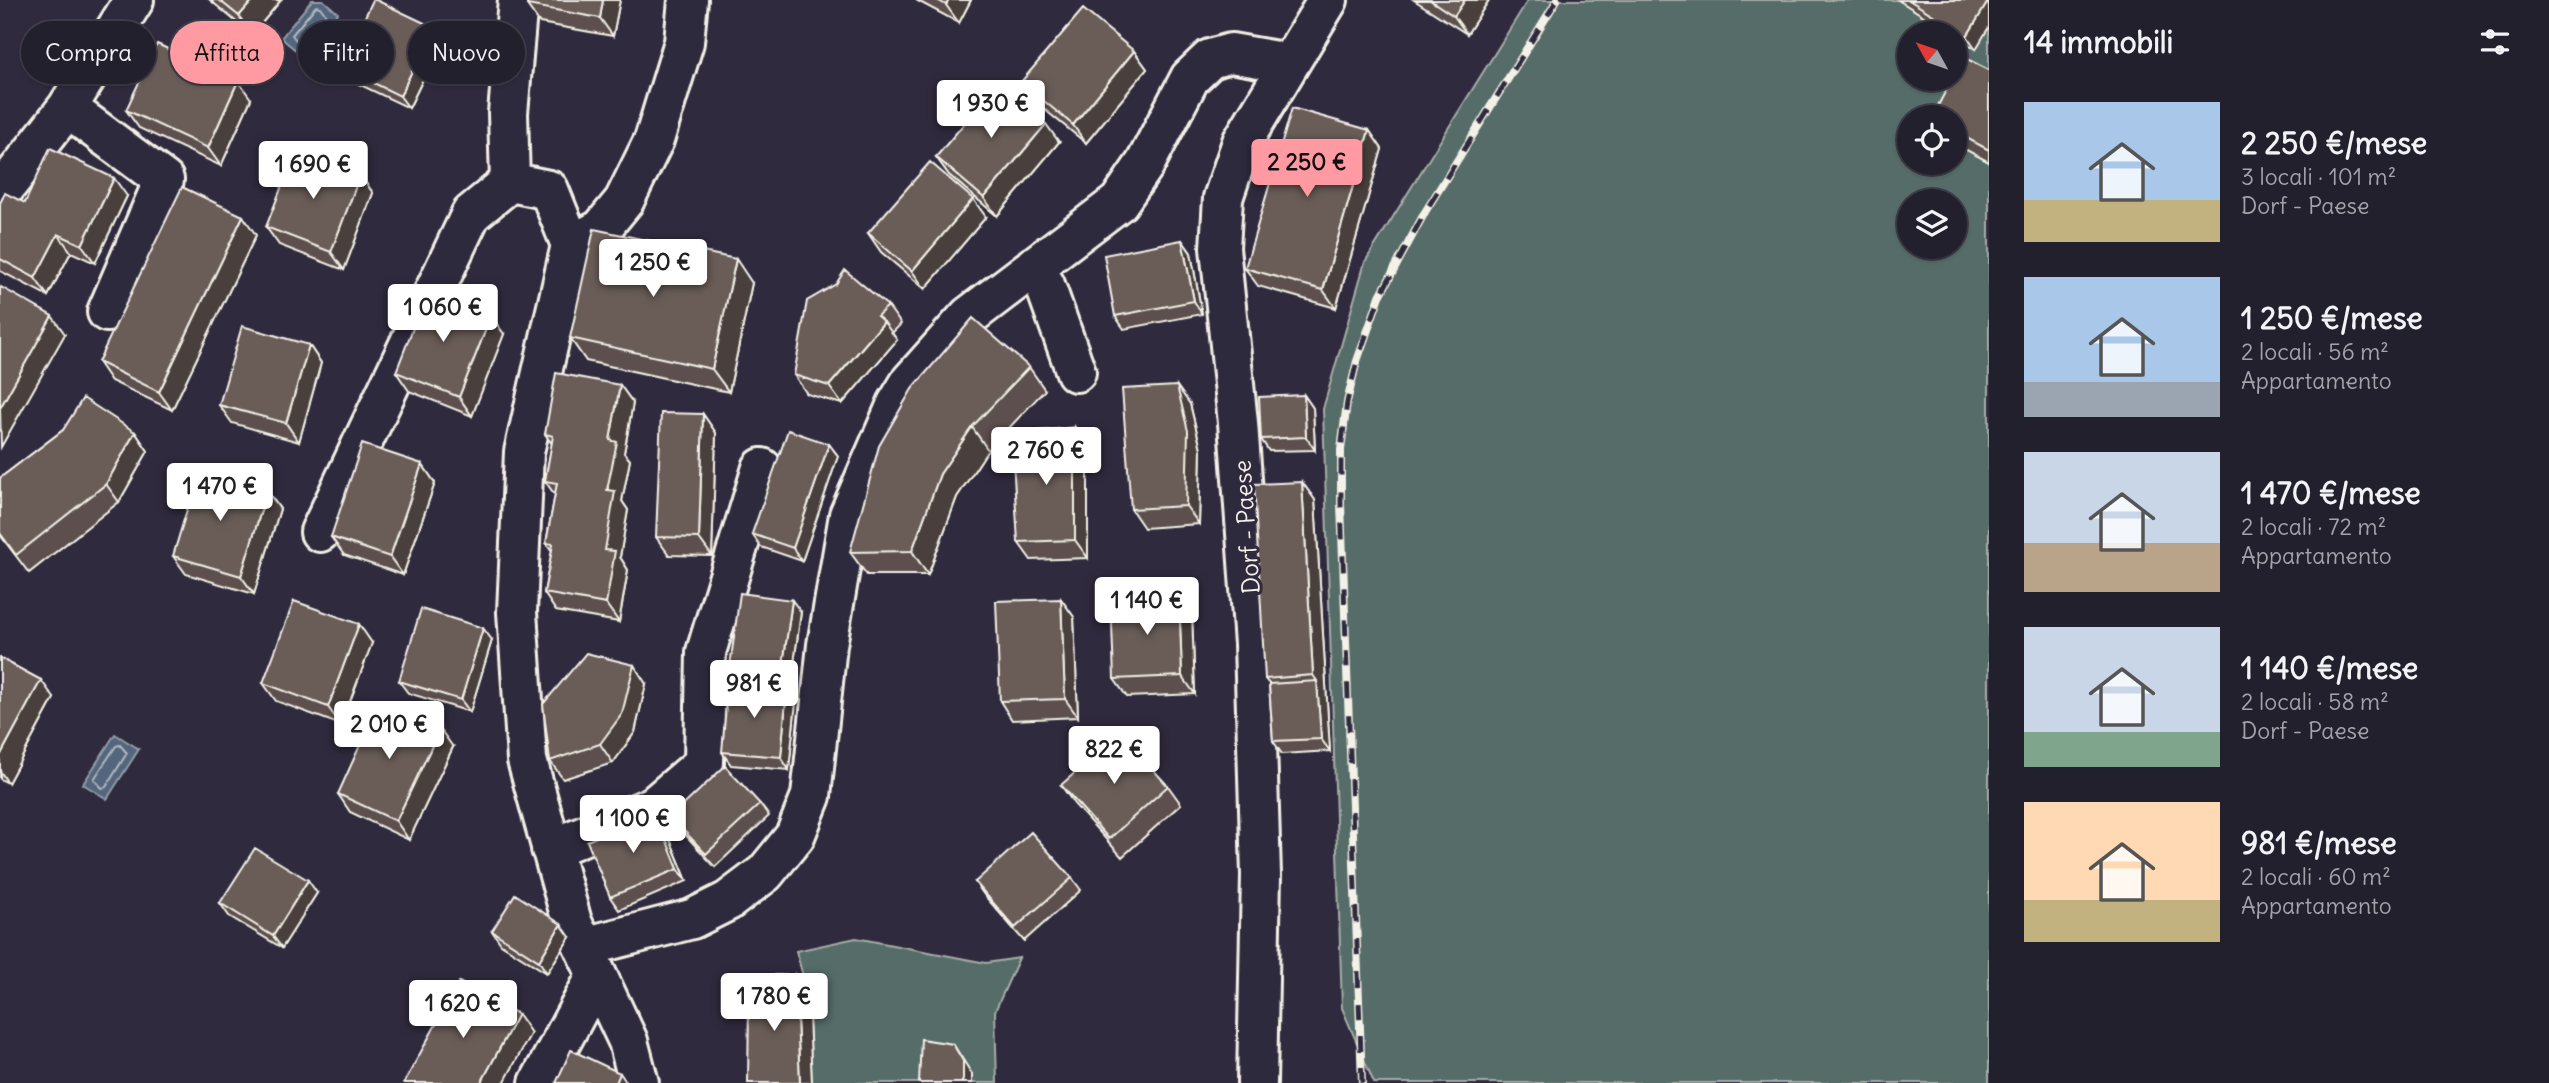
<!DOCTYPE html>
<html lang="it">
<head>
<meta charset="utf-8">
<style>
  :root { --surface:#23202e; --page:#2b2836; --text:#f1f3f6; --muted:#a3a3aa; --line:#403e4a; --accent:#ff9aa2 }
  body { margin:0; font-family:Delius,sans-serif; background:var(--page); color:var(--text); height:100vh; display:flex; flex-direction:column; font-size:26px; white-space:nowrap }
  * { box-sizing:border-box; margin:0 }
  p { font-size:23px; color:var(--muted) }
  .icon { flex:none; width:38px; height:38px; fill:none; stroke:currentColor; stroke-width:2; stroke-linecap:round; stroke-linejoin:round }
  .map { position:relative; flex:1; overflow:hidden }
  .sheet { display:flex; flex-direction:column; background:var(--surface); width:560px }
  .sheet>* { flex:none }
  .banner { position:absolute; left:21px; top:21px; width:665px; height:63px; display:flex; gap:14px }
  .needle { width:46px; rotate:310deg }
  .controls { position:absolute; left:1897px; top:21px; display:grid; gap:14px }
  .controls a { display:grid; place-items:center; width:70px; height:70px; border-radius:50%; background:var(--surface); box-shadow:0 2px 5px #0004,0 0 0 2px var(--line); font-size:35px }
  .price { position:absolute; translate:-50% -60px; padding:0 16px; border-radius:7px; background:#fff; color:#222; font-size:23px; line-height:46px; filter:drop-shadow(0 2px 4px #0008) }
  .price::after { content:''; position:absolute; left:50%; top:42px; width:21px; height:16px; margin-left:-10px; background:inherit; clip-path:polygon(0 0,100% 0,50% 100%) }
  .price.current { background:var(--accent); color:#111 }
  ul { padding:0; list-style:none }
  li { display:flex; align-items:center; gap:21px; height:175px; padding:0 35px }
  li span { display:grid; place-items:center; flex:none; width:196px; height:140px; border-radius:0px; color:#555 }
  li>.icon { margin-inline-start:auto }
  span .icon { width:84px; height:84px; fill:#fffc; stroke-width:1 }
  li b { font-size:30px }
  h2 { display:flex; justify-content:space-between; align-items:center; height:84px; padding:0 35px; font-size:30px }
  .chip { padding:0 24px; border-radius:32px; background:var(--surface); box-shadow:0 2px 5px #0004,0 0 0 2px var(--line); font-size:24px; line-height:63px }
  .chip.current { background:var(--accent); color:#111 }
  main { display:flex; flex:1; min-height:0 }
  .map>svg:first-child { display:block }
  .green { fill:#576c67; stroke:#a6aea8; stroke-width:2; fill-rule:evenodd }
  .water { fill:#52667d; stroke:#939ea8; stroke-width:2 }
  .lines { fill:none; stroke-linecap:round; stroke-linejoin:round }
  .shore { stroke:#b3b9bd; stroke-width:2 }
  .minor-casing { stroke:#f4f1e8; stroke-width:44 }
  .minor { stroke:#2f2a3d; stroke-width:38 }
  .rail-casing { stroke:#f4f1e8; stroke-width:8 }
  .rail { stroke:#2f2a3d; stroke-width:5; stroke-dasharray:16; stroke-linecap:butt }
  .wall { fill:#5b504d; stroke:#f4f1e8; stroke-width:2 }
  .shaded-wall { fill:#4a413e; stroke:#f4f1e8; stroke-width:2 }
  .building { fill:#6a5d59; stroke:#f4f1e8; stroke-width:2 }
  .labels { text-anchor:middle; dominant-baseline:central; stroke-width:6; stroke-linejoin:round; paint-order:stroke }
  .street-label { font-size:24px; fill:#f4f1e8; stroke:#2f2a3d }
</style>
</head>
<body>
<main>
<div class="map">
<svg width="1989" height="1083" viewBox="0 0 1989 1083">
  <rect width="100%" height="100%" fill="#2f2a3d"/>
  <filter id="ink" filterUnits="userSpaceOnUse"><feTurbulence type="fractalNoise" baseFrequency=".0143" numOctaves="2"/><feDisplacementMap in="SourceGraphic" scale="14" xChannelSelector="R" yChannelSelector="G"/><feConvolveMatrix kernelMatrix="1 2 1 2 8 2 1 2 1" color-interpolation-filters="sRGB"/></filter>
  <g filter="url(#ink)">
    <path class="green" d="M1528,0h461v1083h-615l-32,-75 -19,-599 42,-147zM1909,33h46v46h-46zM1909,117h46v46h-46zM1909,201h46v46h-46z
      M856,938l130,25 33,-5 -24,53 2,72h-185l-4,-89 -12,-43z"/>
    <path class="water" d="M312,0h11l15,13 -36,42 -21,-17z
      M115,734l24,15 -32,50 -24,-15z"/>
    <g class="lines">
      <path class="shore" d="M316,6l4,1 6,8 -27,29 -7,-9z
        M120,745l7,8 -21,34 -4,1 -8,-9 22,-33z"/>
      <g class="minor-casing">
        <path id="minor" d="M518,0l-10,113 2,69 39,8 22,55 -47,207 -7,160 10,148 45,162 56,119 11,42
          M67,108l97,72 -57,132
          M0,194l67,-86 67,-108
          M571,245l30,-16 23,-28 30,-61 30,-98 4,-42
          M1034,266l11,19 31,87
          M320,532l151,-318 39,-32
          M551,849l103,-43 50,-43 2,-111 56,-184
          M584,947l108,-28 36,-18 37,-28 30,-37 16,-40 16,-151 22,-130 48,-111 14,-23 58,-65 150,-114 26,-38 45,-86 20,-19 21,-6 57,10
          M539,1083l58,-108
          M1257,1083l4,-208 -7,-231 -16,-221 -18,-175 3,-50 19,-56 86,-142"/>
      </g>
      <use href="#minor" class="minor"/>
      <g class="rail-casing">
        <path id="rail" d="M1362,1083l-21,-579v-54l6,-48 10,-41 23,-65 45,-84 132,-212"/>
      </g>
      <use href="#rail" class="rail"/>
    </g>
    <path class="wall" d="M210,0h71l-29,35z
      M528,0h92l-7,36 -73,-13 -13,-18z
      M916,0h55l-12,23z
      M1414,0h75l-22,34z
      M1898,0h91l-13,49 -21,-13v-3h-4z
      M442,40l-33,68 -59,-28 -9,-13z
      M1134,51l13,18 -61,74 -52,-42 -13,-19z
      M1989,70v92l-34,-18v-27z
      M251,99l-30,67 -82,-38 -13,-18z
      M1369,130l13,19 -46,159 -78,-22 -13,-18z
      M1059,142l-62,74 -48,-41 -13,-18z
      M360,175l13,18 -29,77 -65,-25 -13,-18z
      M127,196l-32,67 -24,-11 -23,44 -48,-25v-68h25z
      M986,217l-61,72 -44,-37 -13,-19z
      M256,235l-84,175 -61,-29 -13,-19z
      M1182,240l9,13 11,61 -78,15 -9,-13z
      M752,283l-23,109 -143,-31 -16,-23z
      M888,306l13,18 -9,9 5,7 -55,64 -35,-10 -13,-19z
      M504,334l-32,82 -63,-25 -13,-19z
      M309,345l12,18 -22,79 -67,-19 -13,-18z
      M1029,367l16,23 -57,60 -31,47 -29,78h-61l-17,-23z
      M620,385l13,18 -9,50 6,7 -8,41 6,9 -8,47 8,13 -9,52 -63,-11 -12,-18 8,-42 -6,-8 9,-48 -10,-14 7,-37 -7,-10z
      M1304,395l9,13 2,42 -46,1 -8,-12z
      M1190,404l11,45 -2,75 -55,4 -13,-19z
      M703,414l13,19 -4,123 -43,-1 -13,-18z
      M63,430l72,2 13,19 -29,51 -90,71 -29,-38v-57z
      M829,444l9,12 -36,105 -41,-14 -9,-13z
      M1088,446v112l-57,2 -13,-18z
      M422,464l13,19 -32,92 -59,-20 -13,-18z
      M1302,482l13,18 15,251 -48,3 -9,-13 -4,-57 -4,-5z
      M267,491l13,18 -26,85 -68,-20 -13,-18z
      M1061,599l13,18 4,100 -66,3 -12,-19z
      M801,612l-10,73 -52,-7 -9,-12z
      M1192,613l3,81 -68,3 -13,-18z
      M492,640l-22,72 -62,-19 -9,-12z
      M372,643l-31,82 -65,-24 -13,-18z
      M0,658l54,40 -46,85 -8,-4z
      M646,684l-11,48 -22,31 -50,16 -13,-18z
      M787,688l9,13 -7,69 -58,-5 -9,-13z
      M453,747l-44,93 -59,-28 -12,-18z
      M1061,785l107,1 13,18 -59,53 -48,-53z
      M760,804l9,12 -54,51 -35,-38 -9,-12z
      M664,825l23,56 -68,29 -9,-13z
      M1072,878l9,12 -57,51 -40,-46 -9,-13z
      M317,893l-35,55 -53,-32 -9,-13z
      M492,931l78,6 -23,36 -46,-29z"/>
    <path class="shaded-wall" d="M253,0h28l-29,35 -13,-19z
      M603,0h17l-7,36 -13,-18z
      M949,0h22l-12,23 -13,-18z
      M1465,0h24l-22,34 -13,-18z
      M1989,0v27l-13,22 -9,-13z
      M433,27l9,13 -33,68 -9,-12z
      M1134,51l13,18 -61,74 -13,-18z
      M238,81l13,18 -30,67 -13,-18z
      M1046,124l13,18 -62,74 -13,-18z
      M1369,130l13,19 -46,159 -13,-18z
      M360,175l13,18 -29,77 -13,-18z
      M114,178l13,18 -32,67 -13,-18z
      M973,199l13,18 -61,72 -13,-18z
      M243,216l13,19 -84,175 -13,-18z
      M58,234l13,18 -23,44 -13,-18z
      M1182,240l9,13 11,61 -8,-13z
      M736,259l16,24 -23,109 -17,-23z
      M52,316l13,18 -64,113 -1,-39z
      M491,316l13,18 -32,82 -13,-19z
      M884,322l13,18 -55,64 -13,-18z
      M309,345l12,18 -22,79 -13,-19z
      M620,385l13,18 -9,50 6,7 -8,41 6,9 -8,47 8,13 -9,52 -13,-18 -1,-54 5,-110z
      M1177,386l13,18 11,45 -2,75 -13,-18z
      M1304,395l9,13 2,42 -9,-13z
      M703,414l13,19 -4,123 -13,-18z
      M972,427l16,23 -31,47 -29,78 -16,-24 28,-77z
      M1075,427l13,19v112l-13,-18z
      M135,432l13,19 -29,51 -13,-18z
      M829,444l9,12 -36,105 -9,-13z
      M422,464l13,19 -32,92 -13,-18z
      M1302,482l13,18 15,251 -9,-12 -4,-58 -4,-6z
      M267,491l13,18 -26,85 -13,-18z
      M1179,594l13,19 3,81 -13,-18z
      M1061,599l13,18 4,100 -13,-18z
      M792,600l9,12 -10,73 -9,-13z
      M359,624l13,19 -31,82 -13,-18z
      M483,628l9,12 -22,72 -9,-12z
      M634,665l12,19 -11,48 -22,31 -13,-19z
      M41,680l13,18 -46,85 -8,-12v-15z
      M787,688l9,13 -7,69 -8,-13z
      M440,729l13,18 -44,93 -13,-19z
      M655,812l9,13 23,56 -9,-12z
      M308,880l9,13 -35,55 -9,-12z
      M561,924l9,13 -23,36 -8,-12z
      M795,975l13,19 4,89h-12z
      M518,1014l13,19 -27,50h-23z
      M953,1044l19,30v9h-11z
      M620,1073l7,10h-11z"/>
    <path class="building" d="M219,0h34l-14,16z
      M373,0h3l57,27 -33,69 -59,-29z
      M528,0h75l-3,18 -73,-13z
      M937,0h12l-3,5z
      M1430,0h35l-11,16z
      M1909,0h80l-22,36z
      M1083,9l51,42 -61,74 -52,-43z
      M157,44l81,37 -30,67 -82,-38z
      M1963,57l26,13v80l-34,-18v-15h-23l20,-38h3v-6z
      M998,83l48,41 -62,74 -48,-41z
      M1292,108l77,22 -46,160 -78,-22z
      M50,148l64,30 -32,67 -24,-11 -23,44 -35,-19v-56l5,-10 20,10z
      M296,150l64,25 -29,77 -65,-25z
      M930,162l43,37 -61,72 -44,-38z
      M182,187l61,29 -84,176 -61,-30z
      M594,229l142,30 -24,110 -142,-31z
      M1182,240l12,61 -79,15 -11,-61z
      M845,270l43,36 -11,10 7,6 -55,64 -35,-11 13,-74 29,-17z
      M1,287l51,29 -52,92v-119z
      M427,292l64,24 -32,81 -63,-25z
      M973,318l56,49 -57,60 -32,47 -28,77 -62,1 29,-106 33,-57z
      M242,326l67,19 -23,78 -67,-18z
      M556,373l64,12 -10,55 7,2 -10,48 8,1 -10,59 10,1 -9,53 -62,-11 9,-49 -7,-1 11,-60 -12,-2 8,-45 -8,-2z
      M1177,386l11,45 -2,75 -55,3 -9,-120z
      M1304,395l2,42 -45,2 -2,-42z
      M83,398l52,34 -29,52 -90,71 -16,-22v-55l63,-48z
      M661,413l42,1 -4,124 -43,-1z
      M1075,427v113l-57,2 -5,-82 24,-29z
      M788,430l41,14 -36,104 -41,-14z
      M362,444l60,20 -32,93 -59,-20z
      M199,470l68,21 -26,85 -68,-20z
      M1302,482l11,193 -48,4 -11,-195z
      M740,593l52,7 -10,72 -52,-6z
      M1179,594l3,82 -68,3 -3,-82z
      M1061,599l4,100 -65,2 -4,-100z
      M294,601l65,23 -31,83 -65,-24z
      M421,609l62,19 -22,72 -62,-19z
      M586,653l48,12 -12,49 -22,30 -50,17 -7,-57z
      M0,658l41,22 -41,76z
      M1317,681l4,58 -48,2 -4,-57z
      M728,683l59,5 -6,69 -59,-5z
      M380,701l60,28 -44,92 -58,-27z
      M1120,733l48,53 -59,53 -48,-54z
      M725,766l35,38 -54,50 -35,-37z
      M655,812l23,57 -68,28 -23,-56z
      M1031,832l41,46 -57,50 -40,-46z
      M255,848l53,32 -35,56 -53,-33z
      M515,894l46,30 -22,37 -47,-30z
      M775,975h20l5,108h-52l1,-84z
      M459,982l59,32 -37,69h-77z
      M921,1039l32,5 10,17v19l-2,3h-42z
      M571,1050l49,23 -4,10h-60z"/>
  </g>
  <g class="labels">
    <g class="street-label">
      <text transform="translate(1246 527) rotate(-94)">Dorf - Paese</text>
    </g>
  </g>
</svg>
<div class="controls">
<a><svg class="needle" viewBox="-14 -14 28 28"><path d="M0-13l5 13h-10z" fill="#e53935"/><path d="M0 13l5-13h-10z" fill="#a3a3aa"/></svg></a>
<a><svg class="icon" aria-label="locate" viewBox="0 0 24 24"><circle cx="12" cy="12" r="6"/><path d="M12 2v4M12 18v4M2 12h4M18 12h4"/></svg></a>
<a><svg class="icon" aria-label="layers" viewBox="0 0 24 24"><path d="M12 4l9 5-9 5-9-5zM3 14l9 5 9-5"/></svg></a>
</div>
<b class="price" style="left:991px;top:140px">1 930 €</b>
<b class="price current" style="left:1307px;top:199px">2 250 €</b>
<b class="price" style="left:313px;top:201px">1 690 €</b>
<b class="price" style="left:653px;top:299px">1 250 €</b>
<b class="price" style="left:443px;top:344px">1 060 €</b>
<b class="price" style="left:1046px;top:487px">2 760 €</b>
<b class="price" style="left:220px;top:523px">1 470 €</b>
<b class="price" style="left:1147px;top:637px">1 140 €</b>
<b class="price" style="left:754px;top:720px">981 €</b>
<b class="price" style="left:389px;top:761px">2 010 €</b>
<b class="price" style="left:1114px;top:786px">822 €</b>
<b class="price" style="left:633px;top:855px">1 100 €</b>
<b class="price" style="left:774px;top:1033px">1 780 €</b>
<b class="price" style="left:463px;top:1040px">1 620 €</b>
<div class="banner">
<a class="chip">Compra</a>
<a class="chip current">Affitta</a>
<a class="chip">Filtri</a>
<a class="chip">Nuovo</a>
</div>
</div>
<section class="sheet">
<h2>14 immobili<svg class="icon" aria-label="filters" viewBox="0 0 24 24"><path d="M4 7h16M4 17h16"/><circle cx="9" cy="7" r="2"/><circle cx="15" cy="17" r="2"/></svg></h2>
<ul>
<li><span style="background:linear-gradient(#a9c7e8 70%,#c2b280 0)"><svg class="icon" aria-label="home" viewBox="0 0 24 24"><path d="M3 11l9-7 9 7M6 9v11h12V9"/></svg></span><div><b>2 250 €/mese</b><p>3 locali · 101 m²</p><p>Dorf - Paese</p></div></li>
<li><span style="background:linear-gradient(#a9c7e8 75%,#9aa5b1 0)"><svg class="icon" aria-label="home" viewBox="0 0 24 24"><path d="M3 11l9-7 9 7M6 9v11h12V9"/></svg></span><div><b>1 250 €/mese</b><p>2 locali · 56 m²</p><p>Appartamento</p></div></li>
<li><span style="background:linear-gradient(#c9d6e8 65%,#b9a48a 0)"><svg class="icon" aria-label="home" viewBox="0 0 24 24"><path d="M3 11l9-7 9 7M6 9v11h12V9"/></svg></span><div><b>1 470 €/mese</b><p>2 locali · 72 m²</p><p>Appartamento</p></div></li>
<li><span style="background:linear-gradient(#c9d6e8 75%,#7fa58c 0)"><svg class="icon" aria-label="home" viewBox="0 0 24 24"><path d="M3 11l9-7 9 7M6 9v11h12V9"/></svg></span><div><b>1 140 €/mese</b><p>2 locali · 58 m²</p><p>Dorf - Paese</p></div></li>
<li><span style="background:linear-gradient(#ffd9b3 70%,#c2b280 0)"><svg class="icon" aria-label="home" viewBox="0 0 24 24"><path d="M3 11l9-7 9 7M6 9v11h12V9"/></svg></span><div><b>981 €/mese</b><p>2 locali · 60 m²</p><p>Appartamento</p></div></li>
</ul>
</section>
</main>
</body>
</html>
